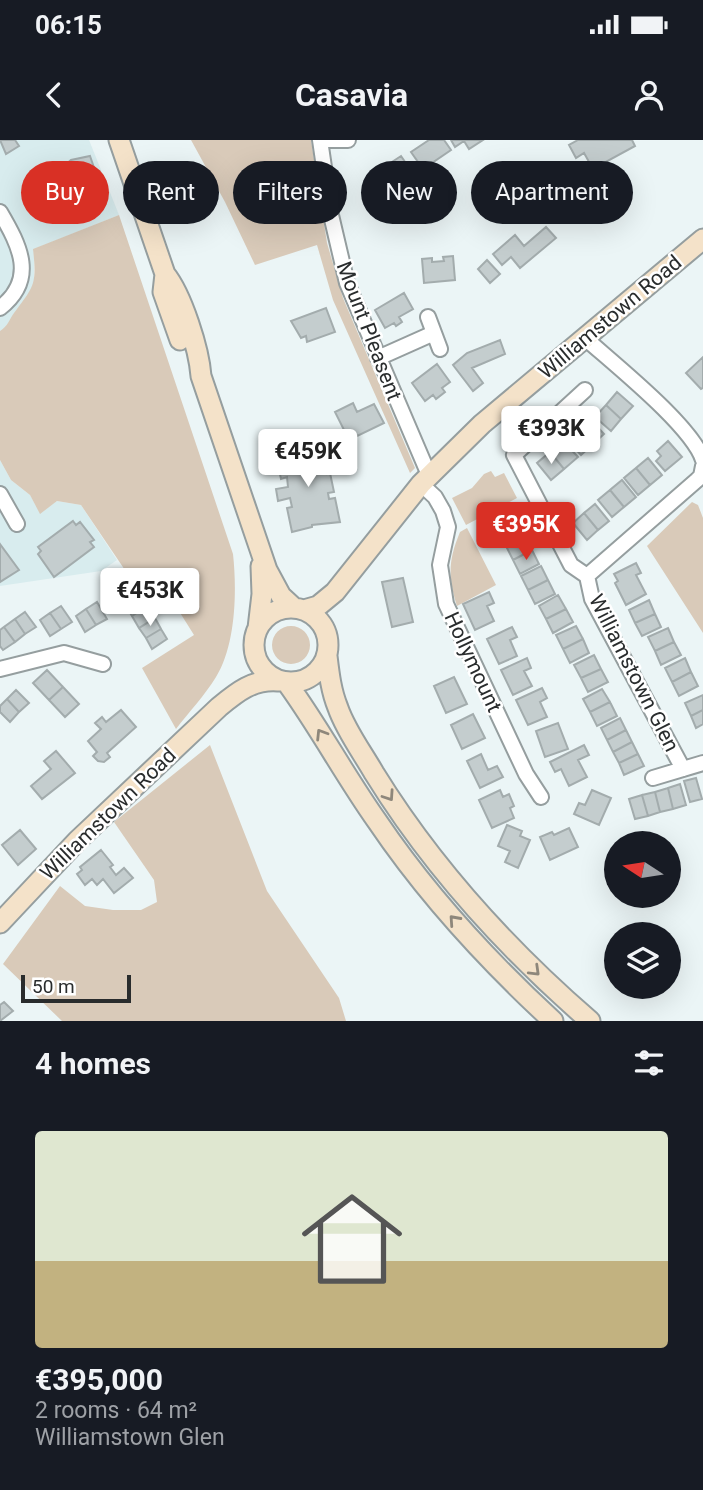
<!DOCTYPE html>
<html lang="en">
<head>
<meta charset="utf-8">
<style>
  :root { --surface:#171b24; --page:#20242c; --text:#f1f3f6; --muted:#9ea1a6; --line:#363941; --accent:#d93025 }
  body { margin:0; font-family:Roboto,sans-serif; background:var(--page); color:var(--text); height:100vh; display:flex; flex-direction:column; font-size:26px; white-space:nowrap }
  * { box-sizing:border-box; margin:0 }
  p { font-size:23px; color:var(--muted) }
  .icon { flex:none; width:38px; height:38px; fill:none; stroke:currentColor; stroke-width:2; stroke-linecap:round; stroke-linejoin:round }
  .map { position:relative; height:881px; overflow:hidden }
  .sheet { display:flex; flex-direction:column; background:var(--surface); flex:1 }
  .sheet>* { flex:none }
  .hud { position:absolute; left:21px; top:21px; width:662px; height:63px; display:flex; gap:14px }
  .needle { width:46px; rotate:282deg }
  .tools { position:absolute; left:604px; top:691px; display:grid; gap:14px }
  .tools a { display:grid; place-items:center; width:77px; height:77px; border-radius:50%; background:var(--surface); box-shadow:0 7px 28px #0002; font-size:35px }
  .scale { position:absolute; left:21px; bottom:18px; width:110px; box-sizing:border-box; padding-left:7px; border:4px solid #292c2d; border-top:0; font-size:19px; line-height:24px; white-space:nowrap; color:#292c2d; -webkit-text-stroke:5px #fff; paint-order:stroke }
  .price { position:absolute; translate:-50% -60px; padding:0 16px; border-radius:7px; background:#fff; color:#222; font-size:23px; line-height:46px; filter:drop-shadow(0 2px 4px #0008) }
  .price::after { content:''; position:absolute; left:50%; top:42px; width:21px; height:16px; margin-left:-10px; background:inherit; clip-path:polygon(0 0,100% 0,50% 100%) }
  .price.active { background:var(--accent); color:#fff }
  ul { padding:0; list-style:none }
  li { display:grid; align-content:center; gap:14px; height:371px; padding:0 35px }
  li+li { border-top:2px solid var(--line) }
  li span { display:grid; place-items:center; height:217px; border-radius:7px; color:#555 }
  li>.icon { margin-inline-start:auto }
  span .icon { width:126px; height:126px; fill:#fffc; stroke-width:1 }
  li b { font-size:30px }
  h2 { display:flex; justify-content:space-between; align-items:center; height:84px; padding:0 35px; font-size:30px }
  .chip { padding:0 24px; border-radius:32px; background:var(--surface); box-shadow:0 7px 28px #0002; font-size:24px; line-height:63px }
  .chip.active { background:var(--accent); color:#fff }
  .status { display:flex; justify-content:space-between; align-items:center; height:49px; padding:0 35px; background:var(--surface); direction:ltr }
  .status svg { height:19px; fill:currentColor }
  header { display:flex; justify-content:space-between; align-items:center; height:91px; padding:0 35px; background:var(--surface); font-size:32px; font-weight:700 }
  .map>svg:first-child { display:block }
  .built { fill:#d8ecee }
  .green { fill:#d9cab9 }
  .building { fill:#c4cdce; stroke:#a3acad; stroke-width:2 }
  .lines { fill:none; stroke-linecap:round; stroke-linejoin:round }
  .street-casing { stroke:#959e9f; stroke-width:18 }
  .secondary-casing { stroke:#959e9f; stroke-width:23 }
  .street { stroke:#fff; stroke-width:14 }
  .secondary { stroke:#f4e2c9; stroke-width:19 }
  .oneway { stroke:#8e877b }
  .labels { text-anchor:middle; dominant-baseline:central; stroke-width:5; stroke-linejoin:round; paint-order:stroke }
  .street-label { font-size:21px; fill:#292c2d; stroke:#fff }
</style>
</head>
<body>
<div class="status"><b>06:15</b><svg viewBox="0 0 49 12"><path d="M0 12V9h3v3zM5 12V6h3v6zM10 12V3h3v9zM15 12V0h3v12zM26 1h20v11H26zM47 4h2v5h-2z"/></svg></div>
<header><svg class="icon" aria-label="back" viewBox="0 0 24 24"><path d="M15 5l-7 7 7 7"/></svg>Casavia<svg class="icon" aria-label="person" viewBox="0 0 24 24"><circle cx="12" cy="8" r="4"/><path d="M4 21q1-7 8-7t8 7"/></svg></header>
<div class="map">
<svg width="703" height="881" viewBox="0 0 703 881">
  <rect width="100%" height="100%" fill="#ebf5f6"/>
  <path class="built" d="M0,0h89l30,75 -85,34v31l-3,12 -24,34 -7,5z
    M0,320l11,20 19,15 10,18 17,-12 24,4 36,55 -16,11 -101,15z"/>
  <path class="green" d="M191,0h120l16,103 16,55 72,170 -5,5 -77,-173 -16,-55 -62,20 -30,-63z
    M119,75l114,339c4,36 3,91 -17,123 -11,18 -27,35 -40,52l-34,-61 52,-33 -37,-59 -26,3 -50,-74 -24,-4 -17,13 -10,-19 -19,-15 -11,-20v-129c8,-5 9,-11 14,-18 20,-27 23,-28 19,-64z
    M491,331l4,6 9,-4 13,25 -51,27 -14,-27 20,-10 12,-14z
    M692,362l6,3 5,13v115l-56,-87z
    M467,388l29,57 -39,21c-9,-29 -9,-45 3,-74z
    M272 505a19 19 0 1 1 38 0a19 19 0 1 1-38 0Z
    M210,605l57,146 72,107 7,23h-284l-59,-57 57,-78 25,20 28,4h28l16,-8 -3,-22 -40,-58z"/>
  <path class="building" d="M0,0h15l4,6 -13,8z
    M429,0h15l7,10 -28,19 -12,-17z
    M451,0h32l-14,9 -5,-8 -9,6z
    M578,0h54l3,6 -42,23 -9,-16 -8,5 -7,-13z
    M90,16l10,29 -6,2 6,18 -23,9 -3,-11 -11,-1 -4,-4 -10,-26 15,-6 7,-6z
    M401,16l13,19 -35,23 -13,-19z
    M546,87l10,11 -36,30 -9,-11 -9,8 -9,-11 22,-19 9,11z
    M453,116l2,24 -31,3 -2,-24 10,-1v4l12,-1 -1,-4z
    M487,120l13,14 -10,9 -12,-14z
    M404,153l9,16 -14,8 3,5 -6,4 -2,-3 -9,5 -10,-18z
    M326,168l9,24 -28,10 -1,-6 -5,2 -10,-17z
    M500,200l5,14 -33,14 11,15 -10,8 -20,-26 14,-12z
    M703,217v31l-2,1 -15,-16z
    M437,224l13,18 -8,6 3,4 -9,7 -3,-4 -8,6 -13,-18z
    M617,252l16,14 -12,13 -15,-14z
    M353,263l4,9 17,-8 10,19 -35,17 -14,-28z
    M606,265l15,14 -10,12 -16,-14z
    M589,278l15,16 -12,11 -14,-17z
    M578,288l14,17 -11,10 -15,-17z
    M563,301l15,16 -14,12 -14,-17z
    M668,301l14,16 -17,14 -9,-10 5,-5 -4,-5z
    M324,306l5,22 -3,1 1,5 3,-1 4,19 -6,1 1,6 6,-1 5,24 -28,3v2l-20,5 -5,-24 5,-1 -2,-9 -12,3 -2,-12 12,-2 -1,-10 -6,2 -5,-23 21,-4 2,9 6,-1 -2,-10z
    M550,312l14,17 -13,11 -14,-17z
    M648,318l14,17 -12,10 -14,-17z
    M636,328l14,17 -12,10 -14,-17z
    M622,340l14,17 -12,10 -14,-17z
    M610,350l14,17 -12,10 -14,-17z
    M509,364l8,14 -20,11 -7,-15z
    M595,364l14,17 -11,9 -14,-17z
    M584,373l14,17 -11,10 -14,-17z
    M517,378l7,15 -19,10 -8,-14z
    M73,381l3,4 4,-3 14,18 -4,2 4,5 -40,30 -16,-23 3,-3 -3,-4z
    M525,396l7,14 -19,10 -7,-14z
    M0,404l19,26 -19,12z
    M532,410l7,14 -19,10 -7,-14z
    M636,423l5,10 -5,2 10,19 -20,11 -11,-22 3,-2 -4,-7z
    M541,426l7,14 -20,10 -7,-14z
    M403,438l10,44 -21,5 -10,-45z
    M548,440l7,14 -20,10 -7,-14z
    M489,452l5,11 -7,3 7,15 -19,9 -12,-26z
    M558,455l8,14 -20,10 -7,-13z
    M141,456l7,10 -16,10 -7,-11z
    M649,460l6,14 -20,9 -6,-13z
    M97,462l10,17 -11,6 -10,-16z
    M61,466l11,16 -11,7 -11,-16z
    M148,466l7,12 -16,10 -7,-12z
    M86,469l10,16 -11,7 -9,-16z
    M566,469l7,13 -20,11 -7,-14z
    M25,472l11,15 -11,7 -10,-15z
    M50,473l11,16 -11,7 -10,-16z
    M655,474l6,13 -19,9 -7,-13z
    M155,478l6,11 -15,9 -7,-10z
    M15,479l10,15 -10,8 -11,-15z
    M576,486l7,13 -20,10 -7,-14z
    M4,487l11,15 -12,8 -3,-4v-16z
    M512,487l5,10 -7,3 7,16 -18,8 -12,-25z
    M668,488l6,14 -19,9 -7,-14z
    M161,489l6,10 -15,10 -6,-11z
    M583,499l6,14 -19,10 -7,-14z
    M674,502l7,13 -20,10 -6,-14z
    M594,515l7,14 -20,9 -7,-13z
    M527,518l4,10 -7,3 8,15 -19,9 -12,-25z
    M685,518l6,14 -19,10 -7,-14z
    M601,529l7,13 -20,10 -7,-14z
    M47,530l16,17 -14,13 -16,-17z
    M691,532l7,14 -19,10 -7,-14z
    M454,537l13,27 -21,9 -12,-27z
    M63,547l16,17 -14,13 -16,-17z
    M542,548l5,10 -7,4 7,15 -19,8 -12,-25z
    M602,549l8,13 -20,10 -7,-13z
    M16,550l13,13 -10,9 -12,-13z
    M703,555v15l-12,6 -6,-13z
    M7,559l12,13 -9,10 -10,-10v-6z
    M610,562l7,14 -20,10 -7,-14z
    M121,570l15,17 -29,26 3,4 -6,5 -6,-1 -5,-5 4,-4 -9,-11 13,-12 -6,-6 7,-6 4,5z
    M703,570v14l-7,4 -5,-12z
    M473,574l12,24 -23,11 -11,-24z
    M620,578l6,12 -19,10 -6,-12z
    M558,583l10,26 -23,8 -9,-26z
    M626,590l6,12 -19,10 -6,-12z
    M632,602l6,12 -19,9 -6,-11z
    M584,605l5,10 -11,5 9,17 -18,9 -8,-17 -6,3 -5,-10z
    M56,611l19,22 -33,26 -11,-13 20,-17 -7,-8z
    M481,614l7,16 9,-4 6,11 -23,11 -13,-27z
    M638,614l6,12 -20,9 -5,-12z
    M696,638l6,21 -12,3 -6,-21z
    M680,644l6,21 -13,4 -5,-21z
    M668,648l5,21 -13,3 -5,-20z
    M500,650l3,7 6,-3 5,12 -4,2 4,10 -22,10 -13,-28z
    M592,650l19,8 -12,27 -25,-11 5,-11 6,2z
    M655,652l5,20 -12,4 -6,-21z
    M642,655l6,21 -13,3 -6,-20z
    M507,685l15,6 -2,5 10,4 -12,28 -13,-6 5,-11 -12,-5z
    M569,688l9,19 -28,13 -10,-23 12,-5 2,3z
    M20,690l16,19 -18,16 -16,-20z
    M101,710l12,15 -3,2 6,8 8,-7 9,10 -19,15 -11,-14 -6,6 -5,-6 -7,6 -8,-11 5,-4 -2,-3z
    M4,862l9,9 -13,10v-16z"/>
  <g class="lines">
    <g class="street-casing">
      <path id="street" d="M320,0l11,75 16,68 82,192
        M328,0h20
        M0,72c20,34 37,67 0,96
        M428,177l12,32
        M585,198c29,26 107,88 118,122
        M378,218l56,-25
        M585,250l-71,65 57,110 16,11 5,23 91,170
        M421,344l14,13 8,14 5,16 -8,38 6,39 80,170 15,23
        M0,354l17,30
        M587,436l110,-96 4,-4 2,-10
        M0,529l64,-16 39,11
        M653,638l50,-15"/>
    </g>
    <g class="secondary-casing">
      <path id="secondary" d="M119,0l46,134c17,21 34,75 36,102l66,194 14,26 13,12
        M165,134l-2,18 17,48
        M254 505a37 37 0 1 1 74 0a37 37 0 1 1-74 0Z
        M304,470l14,-4 17,-14 86,-108 61,-60 221,-185
        M258,488l4,-34 -1,-28
        M327,516c2,17 4,35 11,52 8,23 24,44 36,65 58,94 133,176 216,248
        M287,543c32,44 58,93 90,138 50,74 111,140 176,200
        M0,783l77,-82 142,-134c18,-15 34,-28 59,-26"/>
    </g>
    <use href="#street" class="street"/>
    <use href="#secondary" class="secondary"/>
  </g>
  <defs><path id="oneway-chevron" d="M-2-3.5L2.5 0L-2 3.5" fill="none" stroke-width="1.6" stroke-linecap="round" stroke-linejoin="round" transform="scale(1.75)"/></defs>
  <g class="oneway">
    <use href="#oneway-chevron" transform="translate(321 594) rotate(-122)"/>
    <use href="#oneway-chevron" transform="translate(389 656) rotate(56)"/>
    <use href="#oneway-chevron" transform="translate(454 780) rotate(-132)"/>
    <use href="#oneway-chevron" transform="translate(535 831) rotate(44)"/>
  </g>
  <g class="labels">
    <g class="street-label">
      <text transform="translate(610 177) rotate(-40)">Williamstown Road</text>
      <text transform="translate(369 191) rotate(69)">Mount Pleasent</text>
      <text transform="translate(473 522) rotate(65)">Hollymount</text>
      <text transform="translate(634 533) rotate(63)">Williamstown Glen</text>
      <text transform="translate(108 674) rotate(-44)">Williamstown Road</text>
    </g>
  </g>
</svg>
<div class="tools">
<a><svg class="needle" viewBox="-14 -14 28 28"><path d="M0-13l5 13h-10z" fill="#e53935"/><path d="M0 13l5-13h-10z" fill="#9ea1a6"/></svg></a>
<a><svg class="icon" aria-label="layers" viewBox="0 0 24 24"><path d="M12 4l9 5-9 5-9-5zM3 14l9 5 9-5"/></svg></a>
</div>
<div class="scale">50 m</div>
<b class="price" style="left:551px;top:326px">€393K</b>
<b class="price" style="left:308px;top:349px">€459K</b>
<b class="price active" style="left:526px;top:422px">€395K</b>
<b class="price" style="left:150px;top:488px">€453K</b>
<div class="hud">
<a class="chip active">Buy</a>
<a class="chip">Rent</a>
<a class="chip">Filters</a>
<a class="chip">New</a>
<a class="chip">Apartment</a>
</div>
</div>
<section class="sheet">
<h2>4 homes<svg class="icon" aria-label="filters" viewBox="0 0 24 24"><path d="M4 7h16M4 17h16"/><circle cx="9" cy="7" r="2"/><circle cx="15" cy="17" r="2"/></svg></h2>
<ul>
<li><span style="background:linear-gradient(#dfe7d0 60%,#c2b280 0)"><svg class="icon" aria-label="home" viewBox="0 0 24 24"><path d="M3 11l9-7 9 7M6 9v11h12V9"/></svg></span><div><b>€395,000</b><p>2 rooms · 64 m²</p><p>Williamstown Glen</p></div></li>
</ul>
</section>
</body>
</html>
